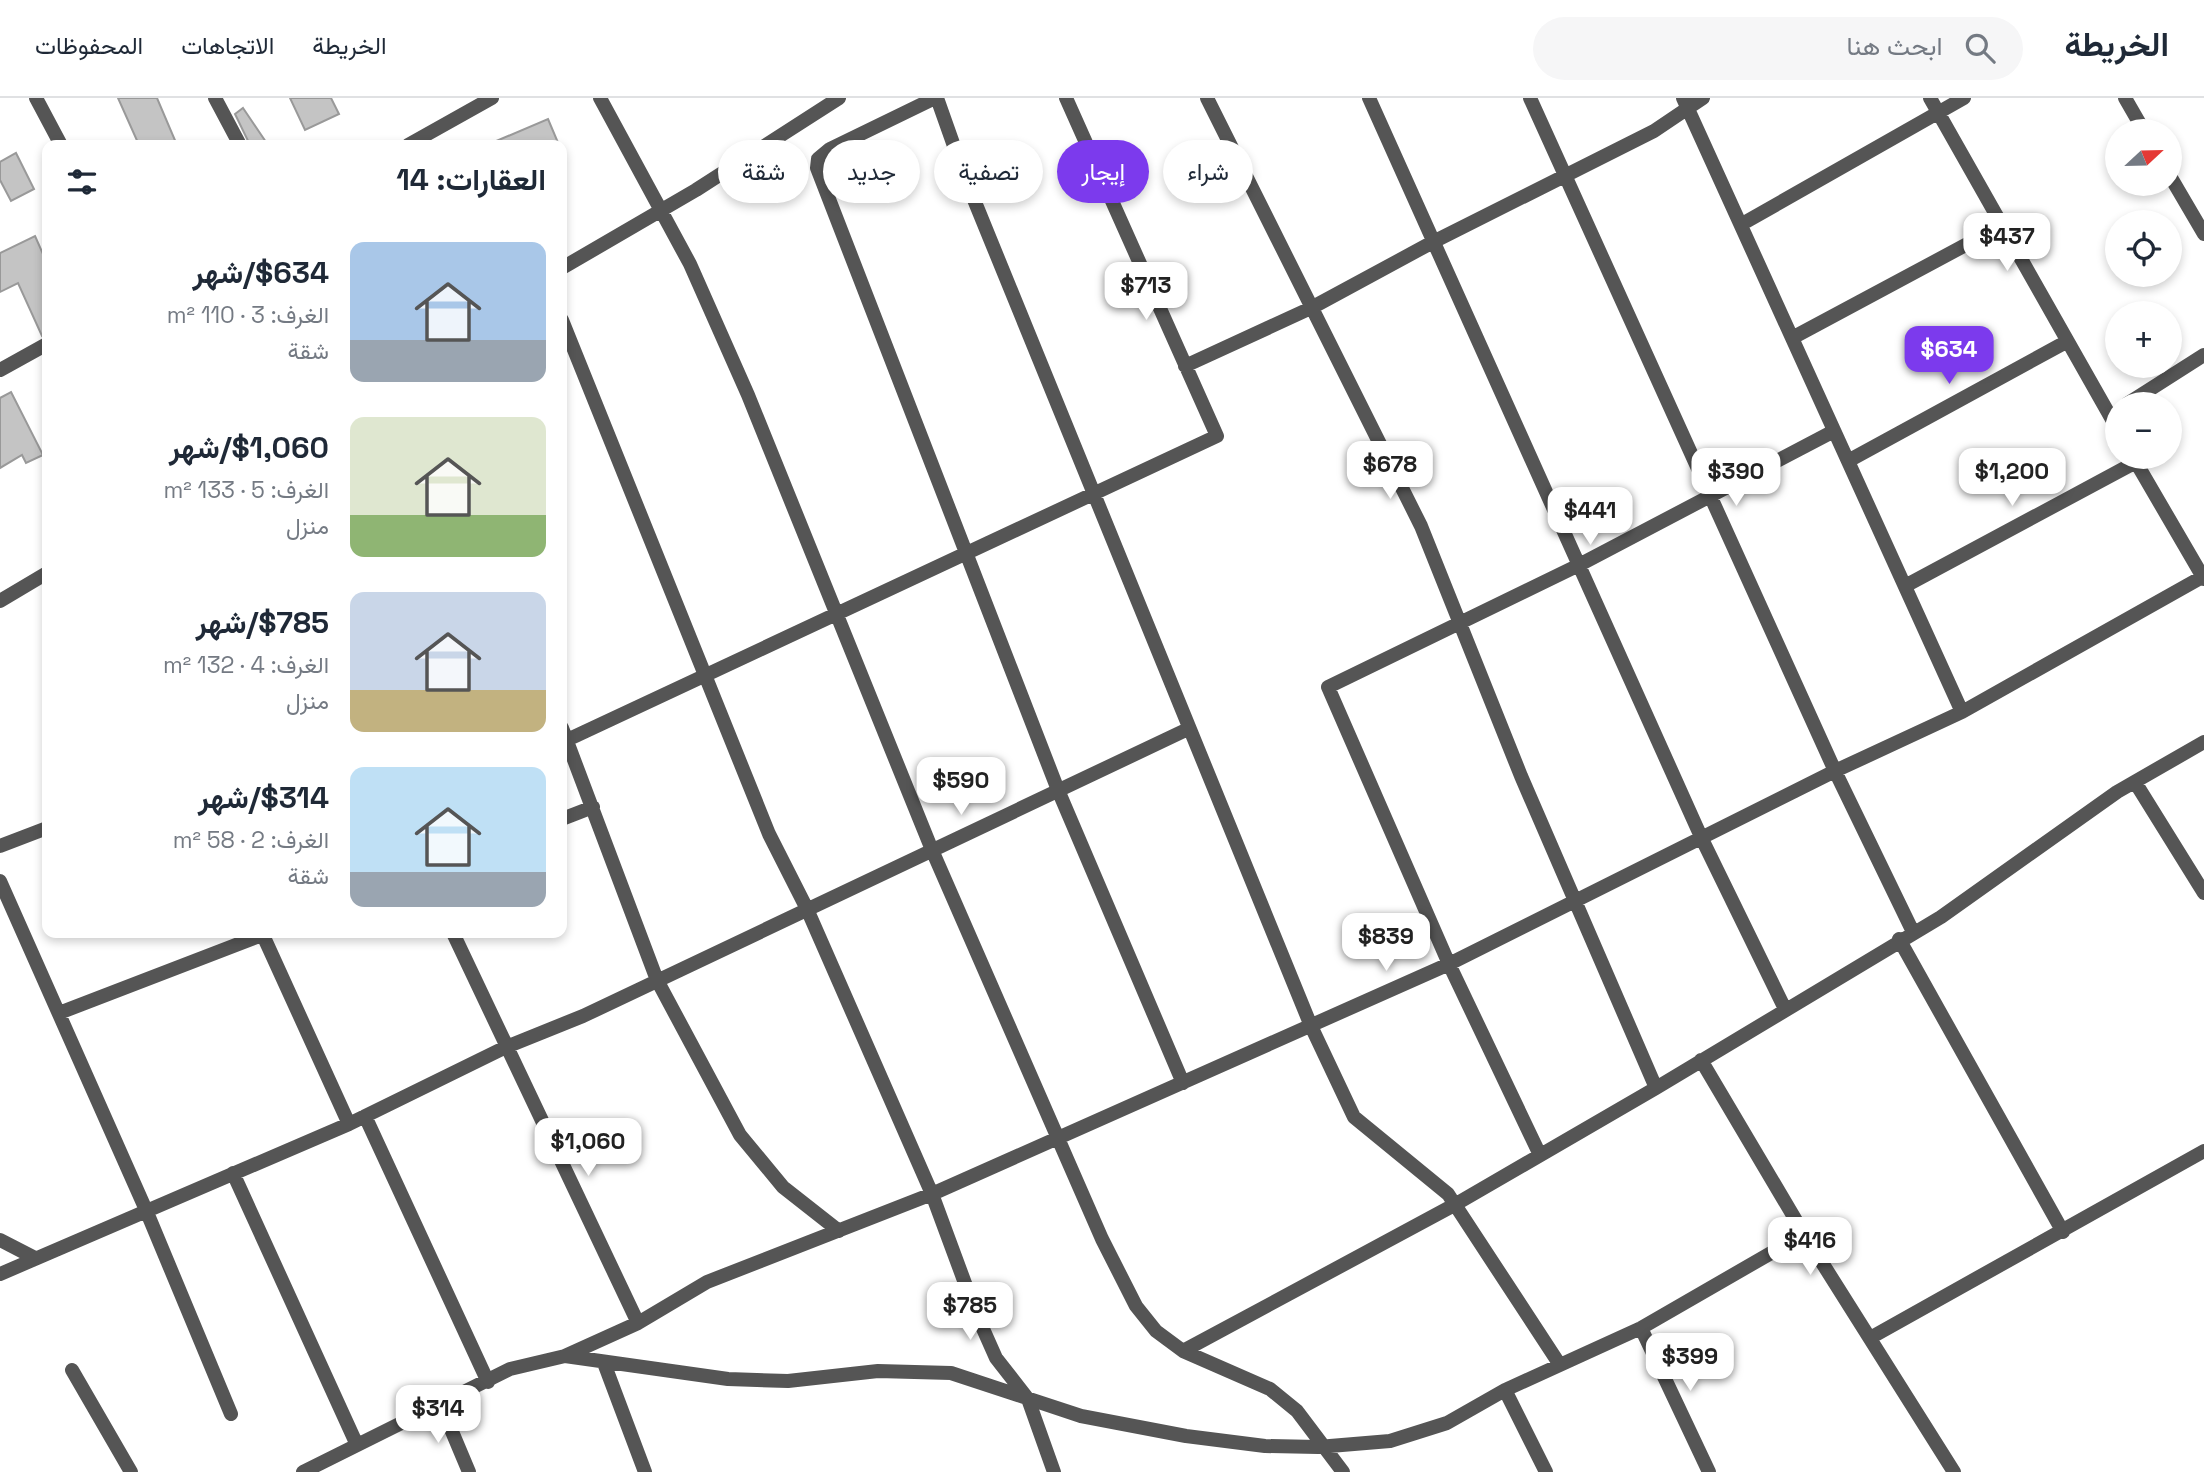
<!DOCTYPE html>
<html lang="ar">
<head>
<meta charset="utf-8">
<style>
  :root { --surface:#fff; --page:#f6f6f7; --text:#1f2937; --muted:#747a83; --line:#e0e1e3; --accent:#7c3aed }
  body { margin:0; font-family:"Space Grotesk",Vazirmatn,sans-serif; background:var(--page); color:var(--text); direction:rtl; height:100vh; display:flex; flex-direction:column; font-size:26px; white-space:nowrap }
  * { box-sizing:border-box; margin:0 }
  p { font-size:23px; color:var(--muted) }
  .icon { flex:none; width:38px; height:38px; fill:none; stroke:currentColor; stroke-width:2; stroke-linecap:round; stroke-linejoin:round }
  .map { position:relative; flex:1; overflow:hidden; direction:ltr }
  .details { position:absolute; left:42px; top:42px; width:525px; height:798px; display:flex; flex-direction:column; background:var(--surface); border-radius:14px; box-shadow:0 4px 10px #0003; direction:rtl }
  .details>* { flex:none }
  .banner { position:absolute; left:588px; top:42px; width:665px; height:63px; direction:rtl; display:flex; gap:14px }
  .needle { width:46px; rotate:68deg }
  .tools { position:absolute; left:2105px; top:21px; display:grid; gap:14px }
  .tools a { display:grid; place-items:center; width:77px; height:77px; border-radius:50%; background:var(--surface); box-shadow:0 4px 10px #0003; font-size:35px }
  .price { position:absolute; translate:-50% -60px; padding:0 16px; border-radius:14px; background:#fff; color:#222; font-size:23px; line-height:46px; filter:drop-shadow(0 2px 4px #0008) }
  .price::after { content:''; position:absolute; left:50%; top:42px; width:21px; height:16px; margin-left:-10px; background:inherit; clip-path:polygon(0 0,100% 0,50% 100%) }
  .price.selected { background:var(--accent); color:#fff }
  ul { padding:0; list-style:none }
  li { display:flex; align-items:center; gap:21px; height:175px; padding:0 21px }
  li span { display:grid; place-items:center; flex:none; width:196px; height:140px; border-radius:14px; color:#555 }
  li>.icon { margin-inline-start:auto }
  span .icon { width:84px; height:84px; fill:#fffc; stroke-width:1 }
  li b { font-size:30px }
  h2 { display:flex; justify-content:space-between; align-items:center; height:84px; padding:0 21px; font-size:30px }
  .chip { padding:0 24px; border-radius:32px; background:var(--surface); box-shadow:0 4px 10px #0003; font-size:24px; line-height:63px }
  .chip.selected { background:var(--accent); color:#fff }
  header { display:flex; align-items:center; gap:42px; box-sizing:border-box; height:98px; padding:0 35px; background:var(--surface); border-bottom:2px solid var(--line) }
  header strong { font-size:33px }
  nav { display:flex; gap:38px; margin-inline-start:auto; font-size:24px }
  .search { width:490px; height:63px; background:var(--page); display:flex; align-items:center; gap:18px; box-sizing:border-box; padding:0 24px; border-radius:38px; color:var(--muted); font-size:26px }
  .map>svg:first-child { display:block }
  .building { fill:#c4c4c4; stroke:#999; stroke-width:2 }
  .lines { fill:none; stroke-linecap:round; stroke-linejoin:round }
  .street { stroke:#555; stroke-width:14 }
</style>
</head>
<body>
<header>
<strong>الخريطة</strong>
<div class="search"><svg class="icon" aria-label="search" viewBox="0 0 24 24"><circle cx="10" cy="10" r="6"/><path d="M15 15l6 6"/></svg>ابحث هنا</div>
<nav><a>الخريطة</a><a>الاتجاهات</a><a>المحفوظات</a></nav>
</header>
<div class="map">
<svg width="2204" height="1374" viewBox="0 0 2204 1374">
  <rect width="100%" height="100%" fill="#fff"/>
  <path class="building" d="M118,0h39l20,47h-38z
    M290,0h41l8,16 -34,16z
    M243,10l25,37h-18l-15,-31z
    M548,21l11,26h-72z
    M16,55l18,36 -23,12 -11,-21v-18z
    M35,138l12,27v71l-5,2 -24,-53 -18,9v-39z
    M11,294l32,63 -17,8 -4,-8 -22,13v-70z"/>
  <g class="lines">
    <path class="street" d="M36,0l25,47
      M215,0l25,47
      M600,0l90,166 58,131 184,455 170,389 34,67 20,25 27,20 87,38 27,22 46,61
      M935,0l-105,51 -12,10 -1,9 241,622 125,293
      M937,0l29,82 345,846 43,91 94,77 112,171
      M1207,0l214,428 100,250 135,312
      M1369,0l333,741 83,170
      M1530,0l305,673 78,161
      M1683,0l279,614
      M1930,0l188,332
      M2125,0l19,33
      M408,47l84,-47
      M2170,78l34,58
      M1742,126l222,-126
      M562,170l134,-78 143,-92
      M562,222l207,514 38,75 125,285 44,119 20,45 32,41 26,73
      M1792,240l209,-112
      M1185,268l126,-58 122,-66 221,-111 49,-33
      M0,272l47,-26
      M2127,306l77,-49
      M2133,359l71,122
      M1848,363l218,-119
      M1905,488l231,-124
      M0,503l47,-28
      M562,630l95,252 83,155 43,52 56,44
      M567,642l650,-304 -151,-338
      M2135,684l69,111
      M562,721l31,-12
      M0,748l47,-18
      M0,783l146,329 85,204
      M262,835l87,191
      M453,835l185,390
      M1899,841l164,293
      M59,915l208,-80
      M1701,962l103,174 150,238
      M365,1018l123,266
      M1540,1057l-91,-191 -121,-277 251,-122 255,-134
      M233,1075l124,272
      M0,1142l35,18
      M0,1176l349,-150 157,-77 77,-31 605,-287
      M1641,1230l68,144
      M1870,1240l334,-187
      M1183,1253l273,-147 200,-116 285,-171 176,-125 87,-50
      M565,1258l73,-33 69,-41 225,-88 517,-230 386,-193 127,-59 240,-135
      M604,1265l41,109
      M72,1272l59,102
      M1505,1292l41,82
      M440,1305l29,69
      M303,1374l207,-103 55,-13 163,23 60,2 90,-10 73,2 130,43 105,20 79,10 53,1 72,-6 57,-18 58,-33 136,-62 163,-94"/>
  </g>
</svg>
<div class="tools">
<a><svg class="needle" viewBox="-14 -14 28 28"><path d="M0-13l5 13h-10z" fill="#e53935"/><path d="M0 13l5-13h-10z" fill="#747a83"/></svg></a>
<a><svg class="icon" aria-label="locate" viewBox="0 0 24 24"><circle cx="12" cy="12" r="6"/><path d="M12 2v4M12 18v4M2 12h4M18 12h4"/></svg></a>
<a>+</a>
<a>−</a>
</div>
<b class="price" style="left:2007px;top:175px">$437</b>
<b class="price" style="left:1146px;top:224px">$713</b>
<b class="price selected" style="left:1949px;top:288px">$634</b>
<b class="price" style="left:1390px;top:403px">$678</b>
<b class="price" style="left:1736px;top:410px">$390</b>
<b class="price" style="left:2012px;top:410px">$1,200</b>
<b class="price" style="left:1590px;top:449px">$441</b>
<b class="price" style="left:961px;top:719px">$590</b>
<b class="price" style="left:1386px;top:875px">$839</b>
<b class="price" style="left:588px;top:1080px">$1,060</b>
<b class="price" style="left:1810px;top:1179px">$416</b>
<b class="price" style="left:970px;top:1244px">$785</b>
<b class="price" style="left:1690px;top:1295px">$399</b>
<b class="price" style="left:438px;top:1347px">$314</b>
<div class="banner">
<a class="chip">شراء</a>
<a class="chip selected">إيجار</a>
<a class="chip">تصفية</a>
<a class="chip">جديد</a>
<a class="chip">شقة</a>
</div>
<section class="details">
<h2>العقارات: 14<svg class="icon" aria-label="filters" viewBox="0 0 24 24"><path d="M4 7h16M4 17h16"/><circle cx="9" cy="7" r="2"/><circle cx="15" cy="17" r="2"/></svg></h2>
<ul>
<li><span style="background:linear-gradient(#a9c7e8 70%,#9aa5b1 0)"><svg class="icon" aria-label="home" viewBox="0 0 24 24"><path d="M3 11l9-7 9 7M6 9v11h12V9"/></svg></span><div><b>$634/شهر</b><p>الغرف: 3 · 110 m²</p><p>شقة</p></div></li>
<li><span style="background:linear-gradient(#dfe7d0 70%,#8fb573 0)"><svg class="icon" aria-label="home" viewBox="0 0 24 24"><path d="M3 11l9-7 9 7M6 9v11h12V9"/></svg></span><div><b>$1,060/شهر</b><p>الغرف: 5 · 133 m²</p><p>منزل</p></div></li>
<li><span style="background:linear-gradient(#c9d6e8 70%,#c2b280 0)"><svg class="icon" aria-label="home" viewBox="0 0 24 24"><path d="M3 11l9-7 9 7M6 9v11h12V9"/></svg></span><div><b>$785/شهر</b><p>الغرف: 4 · 132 m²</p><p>منزل</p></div></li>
<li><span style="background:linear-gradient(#bfe0f5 75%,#9aa5b1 0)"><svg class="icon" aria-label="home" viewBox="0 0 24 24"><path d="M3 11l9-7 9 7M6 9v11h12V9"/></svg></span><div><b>$314/شهر</b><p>الغرف: 2 · 58 m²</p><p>شقة</p></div></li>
</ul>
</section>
</div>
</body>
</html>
